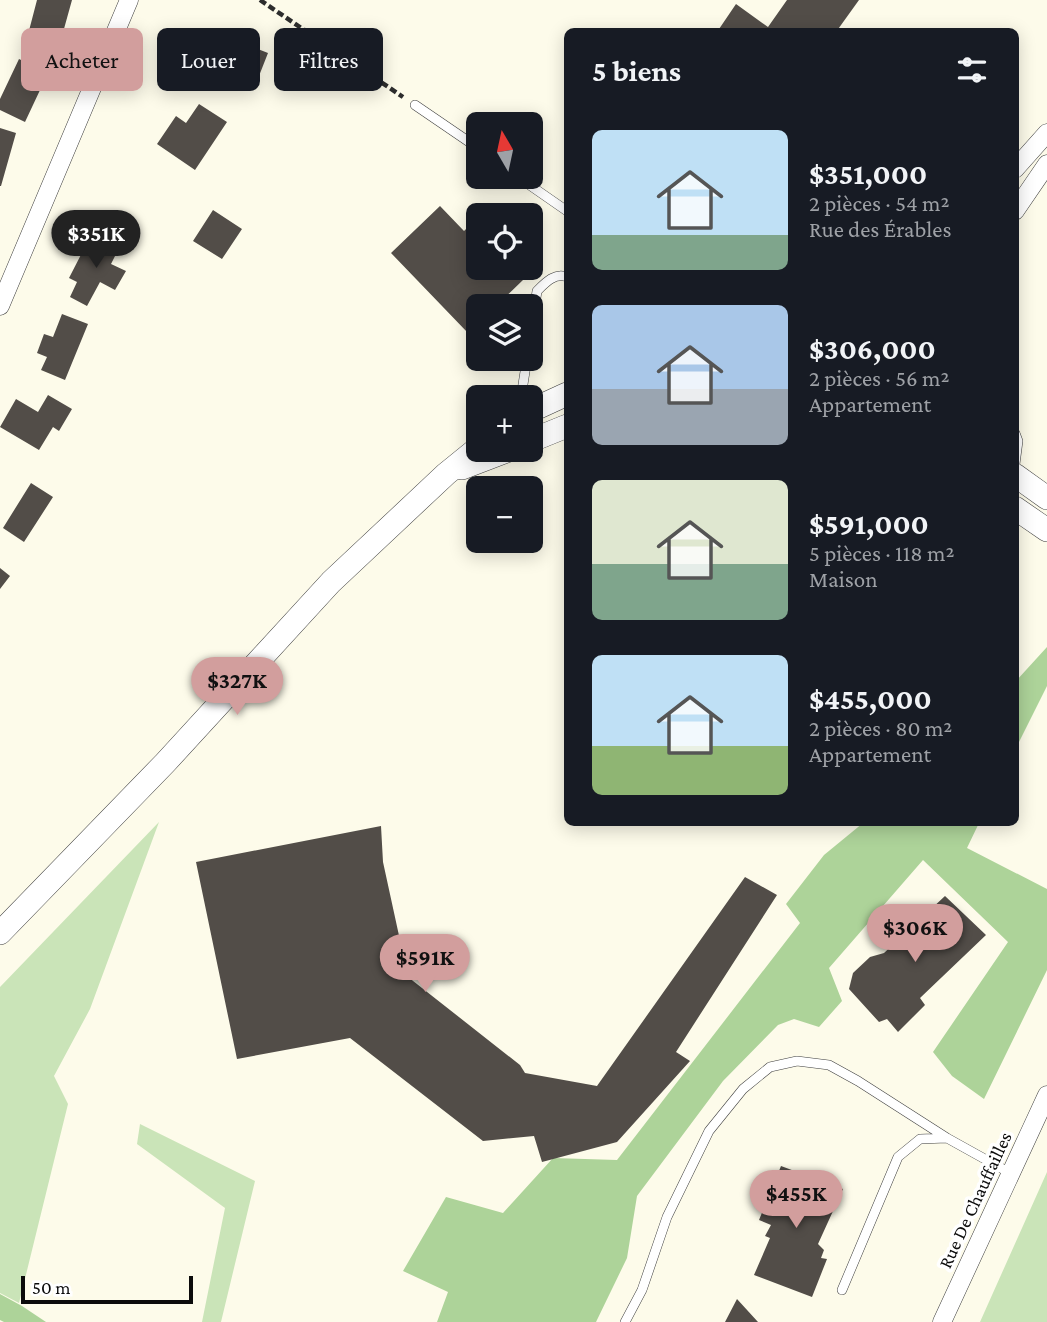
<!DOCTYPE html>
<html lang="fr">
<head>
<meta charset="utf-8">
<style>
  :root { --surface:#171b24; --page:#20242c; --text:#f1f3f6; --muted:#9ea1a6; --accent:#d29e9d }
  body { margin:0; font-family:"Crimson Pro",serif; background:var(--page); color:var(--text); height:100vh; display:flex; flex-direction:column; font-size:26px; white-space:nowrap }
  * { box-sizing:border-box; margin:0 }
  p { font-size:23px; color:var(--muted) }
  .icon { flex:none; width:38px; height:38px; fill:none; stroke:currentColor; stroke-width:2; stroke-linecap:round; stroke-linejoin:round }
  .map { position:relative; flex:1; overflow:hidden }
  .drawer { position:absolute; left:564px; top:28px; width:455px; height:798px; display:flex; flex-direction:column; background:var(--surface); border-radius:10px; box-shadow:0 4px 18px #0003 }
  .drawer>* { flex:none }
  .top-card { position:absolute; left:21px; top:28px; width:438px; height:63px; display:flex; gap:14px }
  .needle { width:46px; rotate:351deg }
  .tools { position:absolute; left:466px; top:112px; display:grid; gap:14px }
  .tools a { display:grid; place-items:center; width:77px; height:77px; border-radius:10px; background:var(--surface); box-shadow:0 4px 18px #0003; font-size:35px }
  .scale { position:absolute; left:21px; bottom:18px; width:172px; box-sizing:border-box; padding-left:7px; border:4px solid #0b0b0b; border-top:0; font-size:19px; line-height:24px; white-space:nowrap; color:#0b0b0b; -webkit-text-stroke:5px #fff; paint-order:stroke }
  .price { position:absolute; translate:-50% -60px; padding:0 16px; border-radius:24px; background:var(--accent); color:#111; font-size:23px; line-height:46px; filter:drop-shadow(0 2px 4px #0008) }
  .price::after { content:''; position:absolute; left:50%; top:42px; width:21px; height:16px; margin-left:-10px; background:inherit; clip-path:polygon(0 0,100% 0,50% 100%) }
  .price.on { background:#222; color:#fff }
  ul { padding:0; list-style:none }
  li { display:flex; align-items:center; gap:21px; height:175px; padding:0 28px }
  li span { display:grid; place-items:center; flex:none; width:196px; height:140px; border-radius:10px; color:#555 }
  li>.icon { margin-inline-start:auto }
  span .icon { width:84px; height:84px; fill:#fffc; stroke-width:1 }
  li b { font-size:30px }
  h2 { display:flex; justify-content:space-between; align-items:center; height:84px; padding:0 28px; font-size:30px }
  .pill { padding:0 24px; border-radius:10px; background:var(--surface); box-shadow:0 4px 18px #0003; font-size:24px; line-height:63px }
  .pill.on { background:var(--accent); color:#111 }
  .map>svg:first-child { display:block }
  .green { fill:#cae4b8 }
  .forest { fill:#add399 }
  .building { fill:#524d48 }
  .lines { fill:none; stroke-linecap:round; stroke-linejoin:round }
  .service-casing { stroke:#3e3e3e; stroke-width:10 }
  .minor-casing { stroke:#3e3e3e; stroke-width:19 }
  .tertiary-casing { stroke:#3e3e3e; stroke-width:24 }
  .path { stroke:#2d2d2d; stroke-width:4.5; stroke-dasharray:7 3.5; stroke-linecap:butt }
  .service { stroke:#fff; stroke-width:9 }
  .minor { stroke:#fff; stroke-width:18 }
  .tertiary { stroke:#fff; stroke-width:23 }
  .labels { text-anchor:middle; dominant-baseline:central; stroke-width:7; stroke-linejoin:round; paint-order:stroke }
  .street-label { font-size:19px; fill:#0b0b0b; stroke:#fff }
</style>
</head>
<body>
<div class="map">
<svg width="1047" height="1322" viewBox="0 0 1047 1322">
  <rect width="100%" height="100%" fill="#fdfbea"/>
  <path class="green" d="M159,822l-69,187 -36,67 14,28 -49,199 -19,-10v-306z
    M140,1124l115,57 -34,141h-19l23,-114 -88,-64z
    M1047,1172v150h-67z"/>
  <path class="forest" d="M1047,647v39l-32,64v-68z
    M863,823h116l-12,25 80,41v81l-63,129 -32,-23 -19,-24 75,-110 -85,-82 -94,108 13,33 -23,26 -25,-8 -16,6 -55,56 -86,115 -10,62 -31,64h-159l11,-30 -45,-21 43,-74 57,16 50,-55 64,2 183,-237 -14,-19 38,-49z
    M0,1294l22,12 24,16h-42l-4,-2z"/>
  <path class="building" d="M37,0h35l-15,54 -32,-8z
    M787,0h72l-23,32h-119l19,-28 32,23z
    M212,31l56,22 -11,28 -56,-23z
    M19,59l29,14 -23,49 -25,-12v-11z
    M199,104l28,18 -32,48 -38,-26 19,-28 10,7z
    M0,128l16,5 -15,53h-1z
    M440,206l24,25 6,-6 8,8v35h36l-2,1 11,11 -27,26h-18v18l-10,9 -77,-80z
    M213,210l29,19 -20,30 -29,-18z
    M102,236l18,10 -9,18 15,7 -11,19 -15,-8 -13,24 -17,-9 7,-15 -8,-4 18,-35 9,4z
    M62,314l26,10 -23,56 -24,-10 6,-13 -10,-4 7,-19 9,3z
    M48,395l24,14 -13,22 -6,-4 -14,23 -39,-23 16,-28 22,13z
    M31,483l22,14 -29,45 -21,-14z
    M0,568l10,8 -10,13z
    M381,826l2,36 25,115 112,88 5,8 72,13 148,-209 32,18 -101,157 14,9 -73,81 -75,20 -8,-26 -51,5 -133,-103 -113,21 -41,-197z
    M945,896l41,39 -66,63 5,7 -27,27 -11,-13 -8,3 -30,-33 4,-16 17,-16 14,-4z
    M781,1166l62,23 -25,55 6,6 -3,8 6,1 -15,38 -58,-22 16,-37 -5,-2 6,-11 -12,-5z
    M737,1299l21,23h-33z"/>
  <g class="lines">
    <g class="service-casing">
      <path id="service" d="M415,105l63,43
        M518,177l49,34
        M530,339l7,-48c8,-8 18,-19 30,-14
        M521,397l6,-38
        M1015,433l3,8 -3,23
        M842,1290l56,-133 22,-18 27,-1
        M625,1322l17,-32 25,-73 42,-86 34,-42 27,-22 27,-6 32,4 29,16 89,57 63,35"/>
    </g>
    <g class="minor-casing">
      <path id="minor" d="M1015,169l32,-36
        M1015,211l32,-47
        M0,306l129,-306
        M942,1322l105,-227"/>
    </g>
    <g class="tertiary-casing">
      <path id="tertiary" d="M530,411l37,-17
        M530,441l37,-15
        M462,468l47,-18
        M1015,475l32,23
        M1015,508l32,22
        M0,933l165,-170 166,-181 115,-108 32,-26"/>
    </g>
    <path class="path" d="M260,0l143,97"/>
    <use href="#service" class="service"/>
    <use href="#minor" class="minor"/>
    <use href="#tertiary" class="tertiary"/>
  </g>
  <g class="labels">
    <g class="street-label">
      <text transform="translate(975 1200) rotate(-65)">Rue De Chauffailles</text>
    </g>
  </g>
</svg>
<div class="tools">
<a><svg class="needle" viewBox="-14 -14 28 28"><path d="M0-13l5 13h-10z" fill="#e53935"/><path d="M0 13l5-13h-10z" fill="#9ea1a6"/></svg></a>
<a><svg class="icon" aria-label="locate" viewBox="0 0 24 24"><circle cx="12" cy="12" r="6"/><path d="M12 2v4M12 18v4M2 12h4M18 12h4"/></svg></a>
<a><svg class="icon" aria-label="layers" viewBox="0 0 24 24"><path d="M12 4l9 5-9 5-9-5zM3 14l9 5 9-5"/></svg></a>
<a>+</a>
<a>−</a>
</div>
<div class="scale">50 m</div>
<b class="price on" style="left:96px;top:270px">$351K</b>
<b class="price" style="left:237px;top:717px">$327K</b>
<b class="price" style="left:915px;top:964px">$306K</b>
<b class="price" style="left:425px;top:994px">$591K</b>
<b class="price" style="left:796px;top:1230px">$455K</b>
<div class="top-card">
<a class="pill on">Acheter</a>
<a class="pill">Louer</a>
<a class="pill">Filtres</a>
</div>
<section class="drawer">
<h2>5 biens<svg class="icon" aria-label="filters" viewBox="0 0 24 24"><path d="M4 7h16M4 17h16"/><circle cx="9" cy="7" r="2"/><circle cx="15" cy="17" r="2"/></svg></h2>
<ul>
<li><span style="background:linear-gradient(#bfe0f5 75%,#7fa58c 0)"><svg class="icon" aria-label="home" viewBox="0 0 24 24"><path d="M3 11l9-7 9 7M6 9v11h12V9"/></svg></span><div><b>$351,000</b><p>2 pièces · 54 m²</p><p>Rue des Érables</p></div></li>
<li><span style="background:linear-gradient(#a9c7e8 60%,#9aa5b1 0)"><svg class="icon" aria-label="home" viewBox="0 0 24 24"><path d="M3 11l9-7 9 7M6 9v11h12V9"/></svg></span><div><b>$306,000</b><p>2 pièces · 56 m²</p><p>Appartement</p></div></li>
<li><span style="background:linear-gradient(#dfe7d0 60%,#7fa58c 0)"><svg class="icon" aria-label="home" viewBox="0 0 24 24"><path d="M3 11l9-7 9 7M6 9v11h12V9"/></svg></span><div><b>$591,000</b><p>5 pièces · 118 m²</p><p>Maison</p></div></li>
<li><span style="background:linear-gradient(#bfe0f5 65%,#8fb573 0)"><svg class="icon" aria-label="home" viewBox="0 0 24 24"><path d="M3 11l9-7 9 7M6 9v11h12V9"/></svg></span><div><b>$455,000</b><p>2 pièces · 80 m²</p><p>Appartement</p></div></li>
</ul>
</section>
</div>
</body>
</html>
